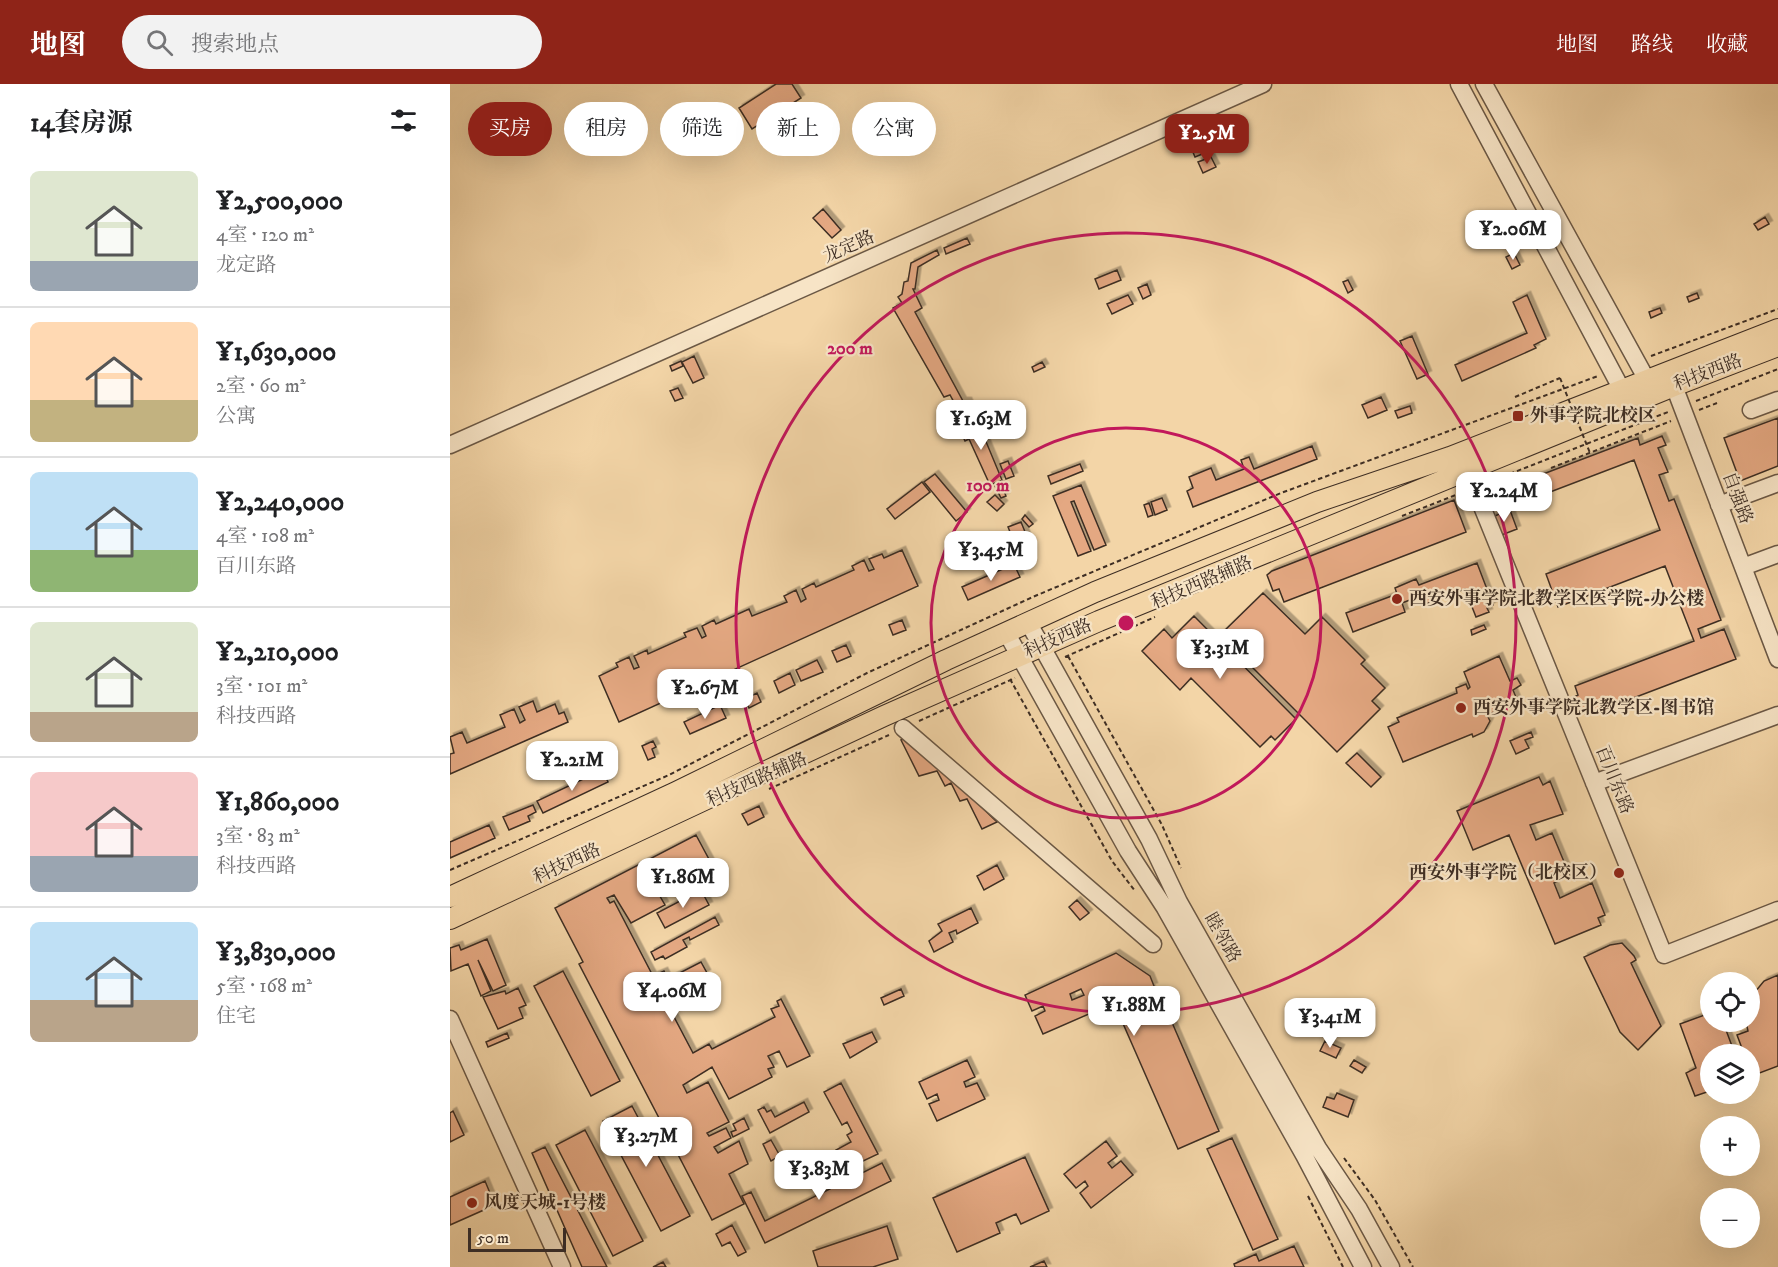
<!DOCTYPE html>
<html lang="zh">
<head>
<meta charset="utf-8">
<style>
  :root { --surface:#fff; --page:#f2f2f2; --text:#202124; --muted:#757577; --line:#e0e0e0; --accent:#8f2418 }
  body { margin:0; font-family:"IM FELL DW Pica","Noto Serif SC",serif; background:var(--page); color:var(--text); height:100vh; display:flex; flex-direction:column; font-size:22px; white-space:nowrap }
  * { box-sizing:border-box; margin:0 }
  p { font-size:20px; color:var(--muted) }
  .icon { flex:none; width:33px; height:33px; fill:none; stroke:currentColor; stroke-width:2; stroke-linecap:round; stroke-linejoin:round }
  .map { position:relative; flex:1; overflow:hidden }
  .panel { display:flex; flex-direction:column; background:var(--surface); width:450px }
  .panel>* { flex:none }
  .top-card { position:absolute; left:18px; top:18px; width:570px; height:54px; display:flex; gap:12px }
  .fabs { position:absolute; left:1250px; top:888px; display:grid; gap:12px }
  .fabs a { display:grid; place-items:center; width:60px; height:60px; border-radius:50%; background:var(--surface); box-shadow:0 6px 24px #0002; font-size:30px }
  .scale { position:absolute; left:18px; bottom:15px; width:98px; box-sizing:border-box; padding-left:6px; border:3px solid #3e2e24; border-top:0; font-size:16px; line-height:21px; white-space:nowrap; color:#3e2e24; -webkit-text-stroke:4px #f7e4c6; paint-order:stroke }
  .price { position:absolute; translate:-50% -51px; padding:0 14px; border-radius:12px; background:#fff; color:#222; font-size:20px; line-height:39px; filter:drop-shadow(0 2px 3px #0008) }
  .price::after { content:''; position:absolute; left:50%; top:36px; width:18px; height:14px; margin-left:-9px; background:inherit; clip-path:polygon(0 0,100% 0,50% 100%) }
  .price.selected { background:var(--accent); color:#fff }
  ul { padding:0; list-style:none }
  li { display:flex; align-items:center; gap:18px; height:150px; padding:0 30px }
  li+li { border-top:2px solid var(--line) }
  li span { display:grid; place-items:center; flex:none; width:168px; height:120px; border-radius:9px; color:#555 }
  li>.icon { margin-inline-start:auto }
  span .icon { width:72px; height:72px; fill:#fffc; stroke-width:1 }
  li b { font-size:26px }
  h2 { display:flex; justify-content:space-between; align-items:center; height:72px; padding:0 30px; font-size:26px }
  .chip { padding:0 21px; border-radius:27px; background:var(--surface); box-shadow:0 6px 24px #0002; font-size:21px; line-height:54px }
  .chip.selected { background:var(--accent); color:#fff }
  header { display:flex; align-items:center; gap:36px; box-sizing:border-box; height:84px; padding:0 30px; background:var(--accent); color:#fff }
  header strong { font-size:28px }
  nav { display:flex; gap:33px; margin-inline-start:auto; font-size:21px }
  .search { width:420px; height:54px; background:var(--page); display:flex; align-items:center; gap:15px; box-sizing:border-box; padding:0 21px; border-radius:33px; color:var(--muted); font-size:22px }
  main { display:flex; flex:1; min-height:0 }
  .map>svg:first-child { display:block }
  .building { fill:#e4a882; stroke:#3e2e24; stroke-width:1.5; fill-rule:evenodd; filter:url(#shadow) }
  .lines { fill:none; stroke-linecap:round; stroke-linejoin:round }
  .minor-casing { stroke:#6b5845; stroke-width:19 }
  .major-casing { stroke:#3e2e24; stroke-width:22 }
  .path { stroke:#3e2e24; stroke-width:2; stroke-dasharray:4.5 3; stroke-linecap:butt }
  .minor { stroke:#f7e4c6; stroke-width:16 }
  .major { stroke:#f3d5a7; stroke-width:20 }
  .path-bridge { stroke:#3e2e24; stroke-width:2; stroke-dasharray:4.5 3; stroke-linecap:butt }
  .ring { fill:none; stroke:#c2185b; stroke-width:3 }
  .poi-dot { fill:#8f2418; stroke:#f7e4c6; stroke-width:2 }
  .labels { text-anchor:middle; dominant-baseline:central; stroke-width:4.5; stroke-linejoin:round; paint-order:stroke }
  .street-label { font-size:18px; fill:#3e2e24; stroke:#f7e4c6 }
  .poi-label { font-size:18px; font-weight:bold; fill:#3e2e24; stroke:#f7e4c6; text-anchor:start }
  .centre { fill:#c2185b; stroke:#f7e4c6; stroke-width:3 }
  .ring-label { font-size:18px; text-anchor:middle; font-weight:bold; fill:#c2185b; stroke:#f7e4c6; stroke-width:4.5; stroke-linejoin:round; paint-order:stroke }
</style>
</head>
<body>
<header>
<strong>地图</strong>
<div class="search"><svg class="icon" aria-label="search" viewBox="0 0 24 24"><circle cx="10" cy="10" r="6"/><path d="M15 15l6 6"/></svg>搜索地点</div>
<nav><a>地图</a><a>路线</a><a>收藏</a></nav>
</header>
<main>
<section class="panel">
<h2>14套房源<svg class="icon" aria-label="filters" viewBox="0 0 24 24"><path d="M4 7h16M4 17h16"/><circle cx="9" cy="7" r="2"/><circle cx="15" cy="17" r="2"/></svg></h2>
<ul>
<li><span style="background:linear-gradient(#dfe7d0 75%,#9aa5b1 0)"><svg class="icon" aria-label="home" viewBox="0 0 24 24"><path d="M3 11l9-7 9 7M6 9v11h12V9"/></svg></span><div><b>¥2,500,000</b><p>4室 · 120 m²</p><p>龙定路</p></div></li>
<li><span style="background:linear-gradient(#ffd9b3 65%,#c2b280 0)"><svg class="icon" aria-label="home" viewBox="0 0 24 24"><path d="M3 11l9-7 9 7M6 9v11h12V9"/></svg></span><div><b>¥1,630,000</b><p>2室 · 60 m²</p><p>公寓</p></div></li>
<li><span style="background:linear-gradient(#bfe0f5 65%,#8fb573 0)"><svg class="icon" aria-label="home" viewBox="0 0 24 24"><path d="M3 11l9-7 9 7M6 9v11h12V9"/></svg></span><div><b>¥2,240,000</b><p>4室 · 108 m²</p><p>百川东路</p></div></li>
<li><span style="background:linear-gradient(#dfe7d0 75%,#b9a48a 0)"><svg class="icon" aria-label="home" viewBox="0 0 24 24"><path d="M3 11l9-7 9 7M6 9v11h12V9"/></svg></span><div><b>¥2,210,000</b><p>3室 · 101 m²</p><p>科技西路</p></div></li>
<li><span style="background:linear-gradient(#f6c9c9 70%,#9aa5b1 0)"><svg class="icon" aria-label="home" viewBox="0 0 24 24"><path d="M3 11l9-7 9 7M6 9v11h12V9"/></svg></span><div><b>¥1,860,000</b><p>3室 · 83 m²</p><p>科技西路</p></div></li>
<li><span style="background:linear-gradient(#bfe0f5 65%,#b9a48a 0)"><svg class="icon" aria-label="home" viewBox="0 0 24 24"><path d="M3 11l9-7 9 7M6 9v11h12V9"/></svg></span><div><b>¥3,830,000</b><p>5室 · 168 m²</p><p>住宅</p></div></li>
</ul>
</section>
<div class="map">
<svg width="1328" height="1183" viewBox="0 0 1328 1183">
  <defs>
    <filter id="shadow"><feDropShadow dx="3.5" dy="-3.5" stdDeviation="0" flood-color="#0004"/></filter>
  </defs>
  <rect width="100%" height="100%" fill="#f3d5a7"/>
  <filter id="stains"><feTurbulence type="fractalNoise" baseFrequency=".00333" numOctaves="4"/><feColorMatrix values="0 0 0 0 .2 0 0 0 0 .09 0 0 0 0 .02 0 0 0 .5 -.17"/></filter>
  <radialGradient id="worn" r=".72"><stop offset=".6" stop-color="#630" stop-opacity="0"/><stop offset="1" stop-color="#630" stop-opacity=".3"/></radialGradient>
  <path class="building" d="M326,0h16l9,14 -49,31 -13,-21z
    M784,43l5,12 -44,18 -5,-12z
    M761,73l5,10 -13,6 -5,-11z
    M373,125l18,21 -9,8 -19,-20z
    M1315,133l4,7 -11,6 -4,-6z
    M517,154l3,6 -24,10 -2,-6z
    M487,166l2,5 -21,12 -3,22h-2l9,19 -7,4 48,89h5l3,7 -17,8 -3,-7 5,-3 -6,-11 -6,2 -51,-89 9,-5 -4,-6 4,-3 2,-12 4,-1 3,-18z
    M1064,169l6,12 -8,4 -6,-12z
    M667,186l4,10 -22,9 -4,-10z
    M898,196l5,10 -5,3 -5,-11z
    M697,200l4,11 -8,4 -5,-11z
    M1247,209l2,5 -10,4 -2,-5z
    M678,211l5,9 -21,10 -5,-10z
    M1077,211l19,44 -12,6 2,3 -74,33 -7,-16 72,-32 -14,-31z
    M1210,224l2,5 -11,5 -2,-6z
    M962,252l16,38 -11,5 -17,-38z
    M244,272l10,22 -11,5 -11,-21z
    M231,277l2,5 -11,5 -2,-5z
    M592,278l3,5 -11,5 -2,-5z
    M228,304l5,10 -8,3 -5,-10z
    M931,313l6,13 -19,8 -6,-13z
    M960,322l2,7 -14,5 -3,-7z
    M1328,334v48l-38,15 -16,-43z
    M527,336l25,60 -12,5 -21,-46 -4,2 -6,-13z
    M1212,352l4,9 -8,3 10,24 -9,3 10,26 5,-2 47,121 -23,9 3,9 23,-9 12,30 -150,57 -2,-6 -4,1 -6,-14 4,-2 -3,-9 119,-45 -29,-75 -107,41 -12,-33 114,-44 -26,-70 -97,37 -7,-18 108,-41 2,7z
    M862,362l5,13 -124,48 -6,-16 6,-3 -4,-11 22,-9 5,12 28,-11 -3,-9 8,-3 5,12z
    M558,377l6,15 -8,3 -6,-15z
    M630,380l3,7 -32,13 -3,-8z
    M485,390l32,38 -11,9 -32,-39z
    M472,398l8,10 -35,27 -8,-10z
    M551,400l5,12 -5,2 -6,-12z
    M631,401l25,60 -12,5 -20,-49 -3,1 20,49 -13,5 -25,-60z
    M545,411l9,9 -7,7 -10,-9z
    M712,414l5,12 -12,5 -4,-13z
    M1004,416l12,32 -182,70 -5,-13 -6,2 -6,-16 5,-4z
    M699,419l4,12 -5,2 -4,-12z
    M1060,426l7,19 -18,7 -7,-19z
    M575,431l8,9 -4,3 -7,-8z
    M571,438l11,27 -13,5 -11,-27z
    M452,466l16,36 -299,136 -20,-46 19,-9 -2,-4 13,-6 5,12 5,-2 -5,-11 13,-6 1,4 38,-17 -2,-4 13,-5 5,10 4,-2 -4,-10 12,-6 2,4 33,-15 3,7 35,-14 -3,-6 12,-6 5,12 5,-3 -4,-10 12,-6 2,4 38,-17 -2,-4 12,-6 5,11 5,-2 -5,-10 13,-5 2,4z
    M1027,479l16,42 -6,3 2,4 -13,5 -11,-28 -39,15 -3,-9 -21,8 3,9 -52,20 -7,-19 51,-19 -2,-6 21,-9 3,6z
    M564,480l6,13 -52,23 -6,-13z
    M813,509l42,41 17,-17 43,43 -4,4 24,24 -13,13 8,8 -43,43 -117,-117z
    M744,532l102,103 -21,21 -4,-4 -11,11 -69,-69 -11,12 -38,-39 22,-22 8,9z
    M452,536l4,10 -13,5 -4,-10z
    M1034,541l2,4 -14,6 -1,-5z
    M396,561l5,11 -14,6 -5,-11z
    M1049,572l11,25 7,-3 4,7 -8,5 5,12 -31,13 3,6 -6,11 -11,5 -1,-3 -69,28 -15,-35 11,-5 -2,-4 60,-25 -1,-5 10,-4 2,5 2,-2 -6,-15z
    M367,576l6,12 -22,9 -5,-11z
    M340,589l5,12 -16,8 -5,-12z
    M307,609l4,9 -12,6 -4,-9z
    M83,617l4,11 18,-8 4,10 5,-2 4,10 -118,52v-20l4,-1 -4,-16 12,-5 5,11 38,-16 -5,-12 14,-6 6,14 5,-3 -6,-13z
    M270,621l6,13 -36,16 -6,-12z
    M1081,648l2,5 -8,3 4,8 -13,6 -6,-13z
    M459,653l88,85 -15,7 -15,-30 -7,2 -9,-18 -6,3 -8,-15 -18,5 -18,-36z
    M203,657l3,6 -4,2 3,8 -7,3 -6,-14z
    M907,669l24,24 -10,10 -25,-24z
    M152,686l6,12 -65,31 -6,-12z
    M1089,693l4,8 7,-4 13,33 -33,11 6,15 16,-7 18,43 -16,7 6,15 32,-15 13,32 -7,3 3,7 -46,19 -46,-109 -36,15 -16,-39z
    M83,721l3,7 -8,4 2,5 -21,9 -6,-13z
    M309,722l5,11 -16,8 -6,-11z
    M39,741l6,13 -45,20v-16z
    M246,751l15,28 -54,28 8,14 -34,18 -17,-28 -7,3 3,5 4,-2 39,75 11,-5 4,8 33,-17 6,11 -44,23 30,57 16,-9 3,5 63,-32 -4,-8 8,-3 -2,-5 4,-2 29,57 -23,11 -8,-16 -11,5 6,11 -6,2 4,8 -43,22 -17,-32 -29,18 4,8 21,-11 21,40 -22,11 2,3 17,-8 5,10 -17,9 4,6 21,-12 9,23 -19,10 15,30 -32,16 -133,-256 4,-2 -28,-54z
    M547,781l7,14 -20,11 -7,-14z
    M251,806l8,15 -44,23 -8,-15z
    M627,816l12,13 -9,7 -11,-13z
    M521,824l7,15 -21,11 -1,-4 -7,3 4,9 -19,10 -5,-11 13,-10 -4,-7z
    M265,833l4,8 -29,15 -1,-3 -6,3 4,7 -22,12 -2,-3 -8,4 -4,-8z
    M37,855l19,46 -13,6 -15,-31 13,31 -10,5 -13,-32 -17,7 -1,-23 9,-3 2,5z
    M1172,859l12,13 2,4 -5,3 30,63 -23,24 -18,-18 -36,-75 26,-12z
    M666,869l34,23 4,10 -3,1 1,4 7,15 5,-2 55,127 -41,18 -64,-146 -71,31 -8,-18 10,-5 -2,-5 -11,5 -7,-16zM631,905l3,6 -12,5 -2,-6z
    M113,887l57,110 -29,15 -57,-110z
    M1328,891v91l-29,11v-23h-39v37l-15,5 -9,-23 10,-5 -16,-44 30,-11v9h13l12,32 8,-3 -6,-16 11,-4 -2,-9h3l1,-24 14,-17z
    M68,904l8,17 -7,3 4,10 -25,11 -15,-32 22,-6 1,3z
    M451,905l3,7 -20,9 -3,-7z
    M422,948l5,10 -27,16 -7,-14z
    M57,949l2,5 -21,9 -2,-5z
    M875,957l16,7 -5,10 -16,-7z
    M517,976l8,17 -11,5 2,5 11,-4 8,16 -48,22 -8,-17 10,-4 -2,-6 -10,5 -8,-17z
    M904,976l12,7 -4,6 -12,-7z
    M391,999l37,71 -17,8 -2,-4 -14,7 -9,-15 15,-8 -4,-7 5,-3 -5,-10 -5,3 -18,-33z
    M887,1009l17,7 -6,17 -25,-10 4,-10 7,2z
    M354,1018l5,10 -39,21 -12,-23 6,-3 3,5 4,-2 4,7z
    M182,1022l58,110 -29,15 -58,-110z
    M3,1027l11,24 -14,7v-29z
    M294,1034l5,11 -16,8 -2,-5 5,-2 -3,-6z
    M135,1046l58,111 -30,15 -57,-111z
    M782,1054l46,101 -25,11 -46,-101z
    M321,1056l9,16 -9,5 -8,-17z
    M656,1057l11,15 -9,7 4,5 9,-7 12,14 -42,33 -11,-15 8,-7 -3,-5 -9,7 -12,-14z
    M95,1063l62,120h-25l-50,-114z
    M575,1073l24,54 -28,13 -5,-10 -20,9 4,10 -43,19 -24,-54z
    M406,1078l6,11 20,-10 9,18 -126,62 -23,-47 9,-4 14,29 65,-32 -6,-11 14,-7 5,11 9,-4 -6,-11z
    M35,1097l10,24 -45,20v-28z
    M282,1141l14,27 -8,4 -8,-14 -8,4 -6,-12z
    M437,1142l11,33 -25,8h-55l-5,-16z
    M844,1162l10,21h-69l-1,-3 22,-10 3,7z
    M594,1177l3,6h-17z
    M213,1178l3,5h-13z"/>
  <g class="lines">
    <g class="minor-casing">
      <path id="minor" d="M1009,0l163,306
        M1034,0l163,296
        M1224,302l104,273
        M1301,326l27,-10
        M0,361l813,-361
        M1018,388l196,483 114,-45
        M1269,421l59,-22
        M1293,483l35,-13
        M578,538l121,217 30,63 139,246 41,61 32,58
        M556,548l122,219 37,57 139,247 59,112
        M453,644l250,216
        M1144,699l184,-68
        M0,935l112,248"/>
    </g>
    <g class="major-casing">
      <path id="major" d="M0,813l226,-105 270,-132 149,-68 222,-90 133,-45 328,-128
        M0,835l434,-203 215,-95 575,-235 104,-40"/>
    </g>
    <path class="path" d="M1201,272l127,-47
      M1065,313l45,-19
      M1246,317l82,-32
      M1249,326l18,-7
      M1101,384l120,-47
      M1039,398l179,-70
      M952,432l59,-23
      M618,572l94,169 19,43
      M615,573l90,-40
      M560,595l102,182 23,30
      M469,637l96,-43
      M319,705l120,-54
      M0,786l219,-95 198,-102 168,-77 246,-103 317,-117
      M894,1074l31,42 38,67
      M858,1112l35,71"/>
    <use href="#minor" class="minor"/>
    <use href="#major" class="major"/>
    <path class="path-bridge" d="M1110,294l30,75"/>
  </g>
  <g class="ring">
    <circle cx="676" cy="539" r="195"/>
    <circle cx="676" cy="539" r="390"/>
  </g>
  <g class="poi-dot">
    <rect x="1062" y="326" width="12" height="12" rx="3"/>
    <circle cx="947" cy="515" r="6"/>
    <circle cx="1011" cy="624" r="6"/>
    <circle cx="1169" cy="789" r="6"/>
    <circle cx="22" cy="1119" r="6"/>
  </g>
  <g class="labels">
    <g class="street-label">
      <text transform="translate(399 163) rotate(-24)">龙定路</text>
      <text transform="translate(1258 289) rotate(-21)">科技西路</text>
      <text transform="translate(1287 414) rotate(69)">自强路</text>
      <text transform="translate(752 499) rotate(-23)">科技西路辅路</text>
      <text transform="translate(608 555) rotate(-24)">科技西路</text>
      <text transform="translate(307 696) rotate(-24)">科技西路辅路</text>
      <text transform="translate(1164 696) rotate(68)">百川东路</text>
      <text transform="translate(117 780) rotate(-25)">科技西路</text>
      <text transform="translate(772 854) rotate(60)">睦邻路</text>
    </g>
    <g class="poi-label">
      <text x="1080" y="332">外事学院北校区</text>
      <text x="959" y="515">西安外事学院北教学区医学院-办公楼</text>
      <text x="1023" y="624">西安外事学院北教学区-图书馆</text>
      <text x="1157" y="789" text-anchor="end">西安外事学院（北校区）</text>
      <text x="34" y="1119">风度天城-1号楼</text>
    </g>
  </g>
  <circle cx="676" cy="539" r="9" class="centre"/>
  <g class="ring-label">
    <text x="400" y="270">200 m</text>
    <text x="538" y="407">100 m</text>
  </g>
  <rect width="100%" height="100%" filter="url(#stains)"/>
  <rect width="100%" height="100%" fill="url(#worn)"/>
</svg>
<div class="fabs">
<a><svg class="icon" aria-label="locate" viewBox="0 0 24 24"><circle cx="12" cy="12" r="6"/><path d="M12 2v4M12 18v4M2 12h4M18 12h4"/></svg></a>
<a><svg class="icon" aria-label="layers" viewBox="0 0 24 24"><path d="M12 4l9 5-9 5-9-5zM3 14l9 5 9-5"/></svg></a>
<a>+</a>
<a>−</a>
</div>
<div class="scale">50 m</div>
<b class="price selected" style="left:757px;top:81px">¥2.5M</b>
<b class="price" style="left:1063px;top:177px">¥2.06M</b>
<b class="price" style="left:531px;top:367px">¥1.63M</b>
<b class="price" style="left:1054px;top:439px">¥2.24M</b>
<b class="price" style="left:541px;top:498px">¥3.45M</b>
<b class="price" style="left:770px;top:596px">¥3.31M</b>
<b class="price" style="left:255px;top:636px">¥2.67M</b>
<b class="price" style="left:122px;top:708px">¥2.21M</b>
<b class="price" style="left:233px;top:825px">¥1.86M</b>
<b class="price" style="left:222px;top:939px">¥4.06M</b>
<b class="price" style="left:684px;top:953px">¥1.88M</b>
<b class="price" style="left:880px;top:965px">¥3.41M</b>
<b class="price" style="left:196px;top:1084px">¥3.27M</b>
<b class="price" style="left:369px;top:1117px">¥3.83M</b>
<div class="top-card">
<a class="chip selected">买房</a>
<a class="chip">租房</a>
<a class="chip">筛选</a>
<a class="chip">新上</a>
<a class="chip">公寓</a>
</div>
</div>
</main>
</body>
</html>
